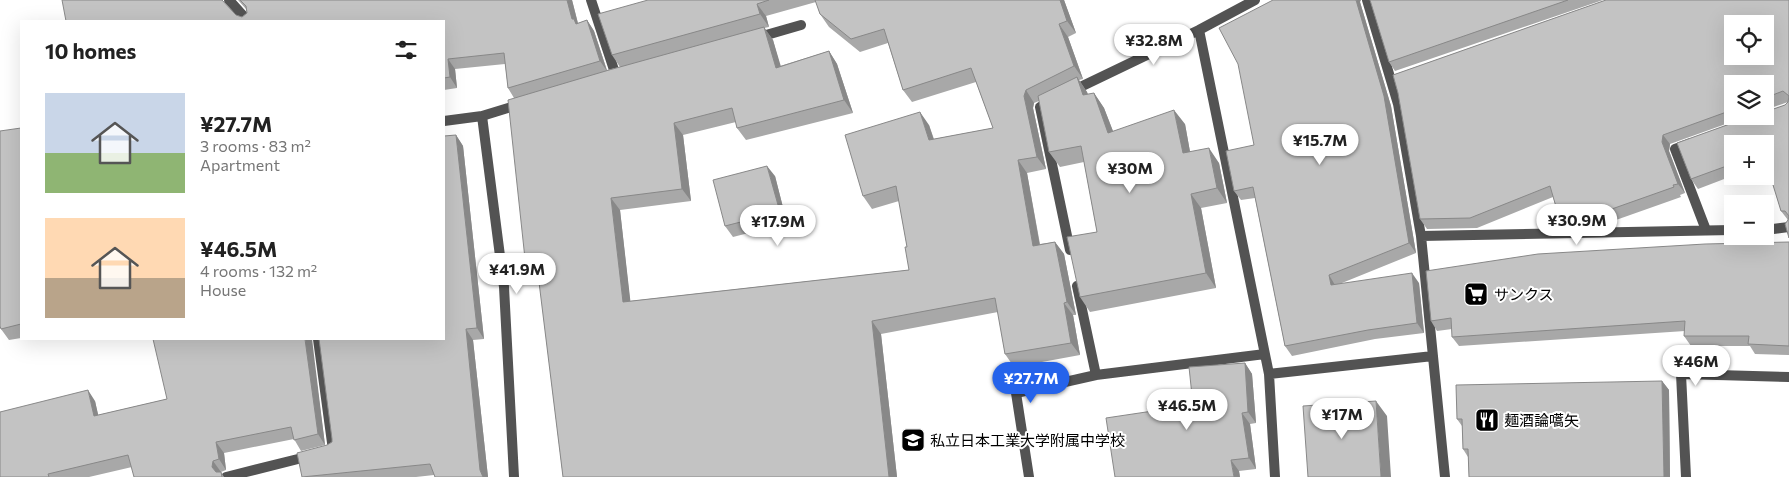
<!DOCTYPE html>
<html lang="en">
<head>
<meta charset="utf-8">
<style>
  :root { --surface:#fff; --page:#f2f2f2; --text:#222; --muted:#767676; --accent:#2563eb }
  body { margin:0; font-family:Commissioner,"Noto Sans JP",sans-serif; background:var(--page); color:var(--text); height:100vh; display:flex; flex-direction:column; font-size:19px; white-space:nowrap }
  * { box-sizing:border-box; margin:0 }
  p { font-size:16px; color:var(--muted) }
  .icon { flex:none; width:28px; height:28px; fill:none; stroke:currentColor; stroke-width:2; stroke-linecap:round; stroke-linejoin:round }
  .map { position:relative; flex:1; overflow:hidden }
  .drawer { position:absolute; left:20px; top:20px; width:425px; height:320px; display:flex; flex-direction:column; background:var(--surface); border-radius:0px; box-shadow:0 5px 20px #0002 }
  .drawer>* { flex:none }
  .fabs { position:absolute; left:1724px; top:15px; display:grid; gap:10px }
  .fabs a { display:grid; place-items:center; width:50px; height:50px; border-radius:0px; background:var(--surface); box-shadow:0 5px 20px #0002; font-size:25px }
  .price { position:absolute; translate:-50% -42px; padding:0 11px; border-radius:18px; background:#fff; color:#222; font-size:16px; line-height:32px; filter:drop-shadow(0 1px 2px #0008) }
  .price::after { content:''; position:absolute; left:50%; top:30px; width:15px; height:11px; margin-left:-8px; background:inherit; clip-path:polygon(0 0,100% 0,50% 100%) }
  .price.current { background:var(--accent); color:#fff }
  ul { padding:0; list-style:none }
  li { display:flex; align-items:center; gap:15px; height:125px; padding:0 25px }
  li span { display:grid; place-items:center; flex:none; width:140px; height:100px; border-radius:0px; color:#555 }
  li>.icon { margin-inline-start:auto }
  span .icon { width:60px; height:60px; fill:#fffc; stroke-width:1 }
  li b { font-size:21px }
  h2 { display:flex; justify-content:space-between; align-items:center; height:60px; padding:0 25px; font-size:21px }
  .map>svg:first-child { display:block }
  .lines { fill:none; stroke-linecap:round; stroke-linejoin:round }
  .street { stroke:#535353; stroke-width:10 }
  .wall { fill:#a8a8a8; fill-rule:evenodd }
  .shaded-wall { fill:#888 }
  .building { fill:#c3c3c3; stroke:#888; fill-rule:evenodd }
  .labels { text-anchor:middle; dominant-baseline:central; stroke-width:4; stroke-linejoin:round; paint-order:stroke }
  .poi-label { font-size:15px; fill:#000; stroke:#fff; text-anchor:start }
</style>
</head>
<body>
<div class="map">
<svg width="1789" height="477" viewBox="0 0 1789 477">
  <rect width="100%" height="100%" fill="#fff"/>
  <g class="lines">
    <path class="street" d="M229,0l19,21
      M591,0l25,76
      M1367,0l31,104 23,132 24,241
      M1199,30l70,344 6,103
      M756,38l45,-13
      M1072,91l127,-61 56,-30
      M1050,102l-10,5 30,143
      M482,116l22,171 10,190
      M444,121l38,-5 39,-12
      M1691,143l-16,6 31,81
      M1765,230l24,-3
      M1421,236l311,-6
      M1077,286l19,89 169,-21
      M318,339l15,111 -4,1
      M1269,374l164,-18
      M226,477l84,-21
      M1029,477l-13,-84 80,-18
      M1686,477l-5,-103 108,3"/>
  </g>
  <path class="wall" d="M238,0h334l6,23 9,-3 7,11 13,39 13,-3 -8,-12 36,-55h416l12,33 -8,4 15,42 -4,1 8,12 1,3 6,-2 10,15 9,23 72,-7 5,28 29,11 8,40 -26,5 15,80 -126,24 -10,-15 17,-65 -13,-70 -24,5 -11,-15 -10,-51 -5,2 -1,5 13,61 -19,4 13,71 15,-2 9,12 12,61h-3l7,40 -66,12 -9,-13 -7,-42 -117,22 16,143h-334l-24,-197h-4l-9,-12 -12,-170 -6,-10 -3,-24 -50,5 2,19 -13,2v-69h-378l157,-20 13,14 6,2 5,-4 -1,-4zM816,2l4,12 9,13 31,25 28,-9 15,47 9,12 64,-20 17,46 -59,11 -5,-14 -66,71 9,13 27,-8 8,46 2,23 -279,31 -10,-91 71,-9 -8,-66 53,-13 1,6 9,12 107,-27 -16,-49 -8,-13 -49,15 -7,-26 -9,-12 5,-1 -3,-11z
    M1370,0h233l-208,71 -6,-9z
    M1606,0h183v238l-4,-14 3,-4 -7,-9 -14,-47h-2v-20h-33v32l-34,13 -7,-10 -14,-36 75,-27h13v-4l20,-7 3,-3 -23,8v-26h-33v32h16l-78,28 -1,7 16,42 -5,2 1,2 -82,29h-33l-7,-9 -6,-20 -76,31 -50,1 -7,-10 -22,-126 -5,-18zM1732,24h33v32h-33z
    M1360,2l31,104 25,147 -79,32 82,-2 5,50 -49,6 -83,17 -7,-10 -30,-148 -14,2 -7,-9 20,-46z
    M21,128v210l-12,2 -8,-11z
    M456,135l7,11 21,193 -11,1 15,137h-53l-1,-2 -18,2h-114l25,-32 5,-3v-3z
    M775,176l12,47 -54,14 -8,-11z
    M1789,242v113l-34,-1 -5,-8h-59l-7,-10 1,-5 -226,15 -7,-9v-8l-15,2 -6,-10z
    M311,340l14,105 -24,6 -7,-12 -70,14 2,17 -5,2 3,5h-90l-2,-10 -43,10h-89l95,-76 3,14 69,-16z
    M1245,363l7,11 4,49 -6,1 6,45 -17,2 1,6 -47,-72z
    M1662,381l7,9 1,87h-201l-1,-20 -5,-8 -1,-23 -5,-7z"/>
  <path class="shaded-wall" d="M567,0h5l6,24 5,10 -11,-15z
    M1060,0h4l12,33 -9,-12z
    M1356,0h5l-1,2 31,104 25,147 -7,-10z
    M757,4l9,12 3,11 -9,-13z
    M587,20l7,11 13,40 -7,-10z
    M1059,24l9,13 15,42 -9,-13z
    M764,27l9,13 12,40 -9,-12z
    M829,51l8,13 16,49 -9,-13z
    M448,59l7,10 2,19 -7,-11z
    M1077,77l10,15 7,18 -11,-15z
    M1026,90l8,13 -1,5 13,61 -9,-12 -13,-61z
    M1094,93l10,15 15,39 -11,-14z
    M1174,110l11,14 8,44 -10,-15z
    M920,112l9,13 9,28 -9,-13z
    M674,123l9,12 8,66 -9,-12z
    M456,135l7,11 21,193 -7,-11z
    M1663,135l7,9 -1,7 16,42 -7,-9 -16,-42z
    M1209,148l10,15 8,40 -10,-15z
    M1018,160l9,13 15,85 -9,-12z
    M767,166l8,10 12,47 -7,-11z
    M1191,194l10,14 15,80 -10,-15z
    M611,198l9,12 12,105 -9,-13z
    M1055,242l9,12 12,61 -9,-13z
    M1412,273l7,10 5,50 -7,-10z
    M1329,275l6,10h-4z
    M1064,303l9,12 7,40 -9,-12z
    M872,321l9,13 16,143h-8z
    M466,329l7,11 15,137h-5l-3,-7z
    M305,339h7l13,106 -7,-11z
    M1245,363l7,11 4,49 -8,-11z
    M1662,381l7,9 1,87h-6z
    M88,390l7,11 6,26 -7,-11z
    M1376,401l11,15 4,61h-10z
    M1242,413l8,11 6,45 -7,-11z
    M216,442l8,11 2,17 -7,-11z
    M1231,460l8,11 1,6h-6z
    M213,461l8,11 -1,5 -8,-10z"/>
  <path class="building" d="M62,0h160l14,15 6,2 5,-4 -1,-7 -6,-6h327l5,19h2l2,5 11,-4 13,41 -92,27 -4,-35 -56,6 2,18 -6,1v-57h-378z
    M648,0h121l-12,4 3,10 -148,41 -14,-41z
    M815,0h245l7,21 -8,3 15,42 -48,24 -2,6 13,61 -19,3 15,86 22,-4 12,60 -3,1 7,40 -66,11 -10,-56 -123,23 17,156h-326l-26,-211 -11,2 -18,-168 101,-30 155,-43 12,41 53,-17 15,49 -107,28 -5,-20 -58,15 8,66 -71,9 12,104 286,-32 -4,-23h2l-11,-61 -33,10 -18,-61 75,-23 9,28 64,-12 -22,-60 -68,22 -19,-61 -33,10 -31,-25z
    M1273,0h83l28,96 25,147 -80,32 2,10 81,-12 5,50 -49,7 -83,16 -32,-159 -19,4 -8,-40 28,-6 -16,-81 -19,-36z
    M1370,0h198l-179,62z
    M1606,0h183v238l-4,-14 3,-4 1,-4 -4,-5h-4l-16,-52v-15h-33v20l-41,15 -14,-36 75,-27h13v-4l20,-7 3,-3 1,-6 -6,-5 -18,7v-14h-33v26l-69,25 -1,7 16,42 -5,1 1,2 -82,29 -33,1 -9,-31 -80,32 -50,1 -22,-126 -5,-18zM1732,24h33v32h-33z
    M1077,77l6,18 11,-2 14,40 66,-23 9,43 26,-5 8,40 -26,6 15,79 -126,24 -13,-60 30,-5 -16,-86 -32,6 -11,-56z
    M21,128v196l-20,5 -1,-3v-195z
    M456,135l21,193 -11,1 14,141 3,7h-48l-5,-13 -128,13 -5,-24 30,-8 5,-3v-3l-13,-100h125v-203z
    M767,166l13,46 -55,14 -12,-46z
    M1789,242v104l-41,-2 1,-8h-65l1,-15 -233,16 -1,-19 -20,3 -5,-50 112,-17 167,-10z
    M153,339h152l13,95 -24,6 -3,-13 -75,15 3,17 -6,2 -1,6 4,5h5l1,5h-88l-6,-22 -80,19 1,3h-49v-65l88,-22 6,26 73,-17z
    M1245,363l3,49 -6,1 7,45 -18,2 3,17h-119l-9,-59 87,-13 -4,-38z
    M1662,381l2,96h-195l-1,-28h-5l-1,-30h-5l-1,-34z
    M1376,401l5,76h-73l-5,-71z"/>
  <defs>
    <g id="supermarket-square" transform="scale(1.25)"><rect x="-9" y="-9" width="18" height="18" rx="4" fill="#000" stroke="#fff"/><path d="M-6-5.5h2.5l.6 2H6L4.5 2H-2.5L-4.4-4H-6ZM-1.5 3.2a1.3 1.3 0 1 0 .1 0ZM3 3.2a1.3 1.3 0 1 0 .1 0Z" fill="#fff"/></g>
    <g id="restaurant-square" transform="scale(1.25)"><rect x="-9" y="-9" width="18" height="18" rx="4" fill="#000" stroke="#fff"/><path d="M-5-6h1v4h1v-4h1v4h1v-4h1v5L-1.5 .5V6h-2V.5L-5-1ZM5-6V6H3V1.5H1.5Q1.5-4 5-6Z" fill="#fff"/></g>
    <g id="school-square" transform="scale(1.25)"><rect x="-9" y="-9" width="18" height="18" rx="4" fill="#000" stroke="#fff"/><path d="M0-5L7-2L0 1L-7-2ZM-4 1L0 2.5L4 1V4Q0 6-4 4Z" fill="#fff"/></g>
  </defs>
  <g fill-rule="evenodd">
    <use href="#supermarket-square" x="1476" y="294"/>
    <use href="#restaurant-square" x="1487" y="420"/>
    <use href="#school-square" x="913" y="440"/>
  </g>
  <g class="labels">
    <g class="poi-label">
      <text x="1494" y="294">サンクス</text>
      <text x="1504" y="420">麺酒論嚆矢</text>
      <text x="930" y="440">私立日本工業大学附属中学校</text>
    </g>
  </g>
</svg>
<div class="fabs">
<a><svg class="icon" aria-label="locate" viewBox="0 0 24 24"><circle cx="12" cy="12" r="6"/><path d="M12 2v4M12 18v4M2 12h4M18 12h4"/></svg></a>
<a><svg class="icon" aria-label="layers" viewBox="0 0 24 24"><path d="M12 4l9 5-9 5-9-5zM3 14l9 5 9-5"/></svg></a>
<a>+</a>
<a>−</a>
</div>
<b class="price" style="left:1154px;top:66px">¥32.8M</b>
<b class="price" style="left:1320px;top:166px">¥15.7M</b>
<b class="price" style="left:1130px;top:194px">¥30M</b>
<b class="price" style="left:1577px;top:246px">¥30.9M</b>
<b class="price" style="left:778px;top:247px">¥17.9M</b>
<b class="price" style="left:517px;top:295px">¥41.9M</b>
<b class="price" style="left:1696px;top:387px">¥46M</b>
<b class="price current" style="left:1031px;top:404px">¥27.7M</b>
<b class="price" style="left:1187px;top:431px">¥46.5M</b>
<b class="price" style="left:1342px;top:440px">¥17M</b>
<section class="drawer">
<h2>10 homes<svg class="icon" aria-label="filters" viewBox="0 0 24 24"><path d="M4 7h16M4 17h16"/><circle cx="9" cy="7" r="2"/><circle cx="15" cy="17" r="2"/></svg></h2>
<ul>
<li><span style="background:linear-gradient(#c9d6e8 60%,#8fb573 0)"><svg class="icon" aria-label="home" viewBox="0 0 24 24"><path d="M3 11l9-7 9 7M6 9v11h12V9"/></svg></span><div><b>¥27.7M</b><p>3 rooms · 83 m²</p><p>Apartment</p></div></li>
<li><span style="background:linear-gradient(#ffd9b3 60%,#b9a48a 0)"><svg class="icon" aria-label="home" viewBox="0 0 24 24"><path d="M3 11l9-7 9 7M6 9v11h12V9"/></svg></span><div><b>¥46.5M</b><p>4 rooms · 132 m²</p><p>House</p></div></li>
</ul>
</section>
</div>
</body>
</html>
